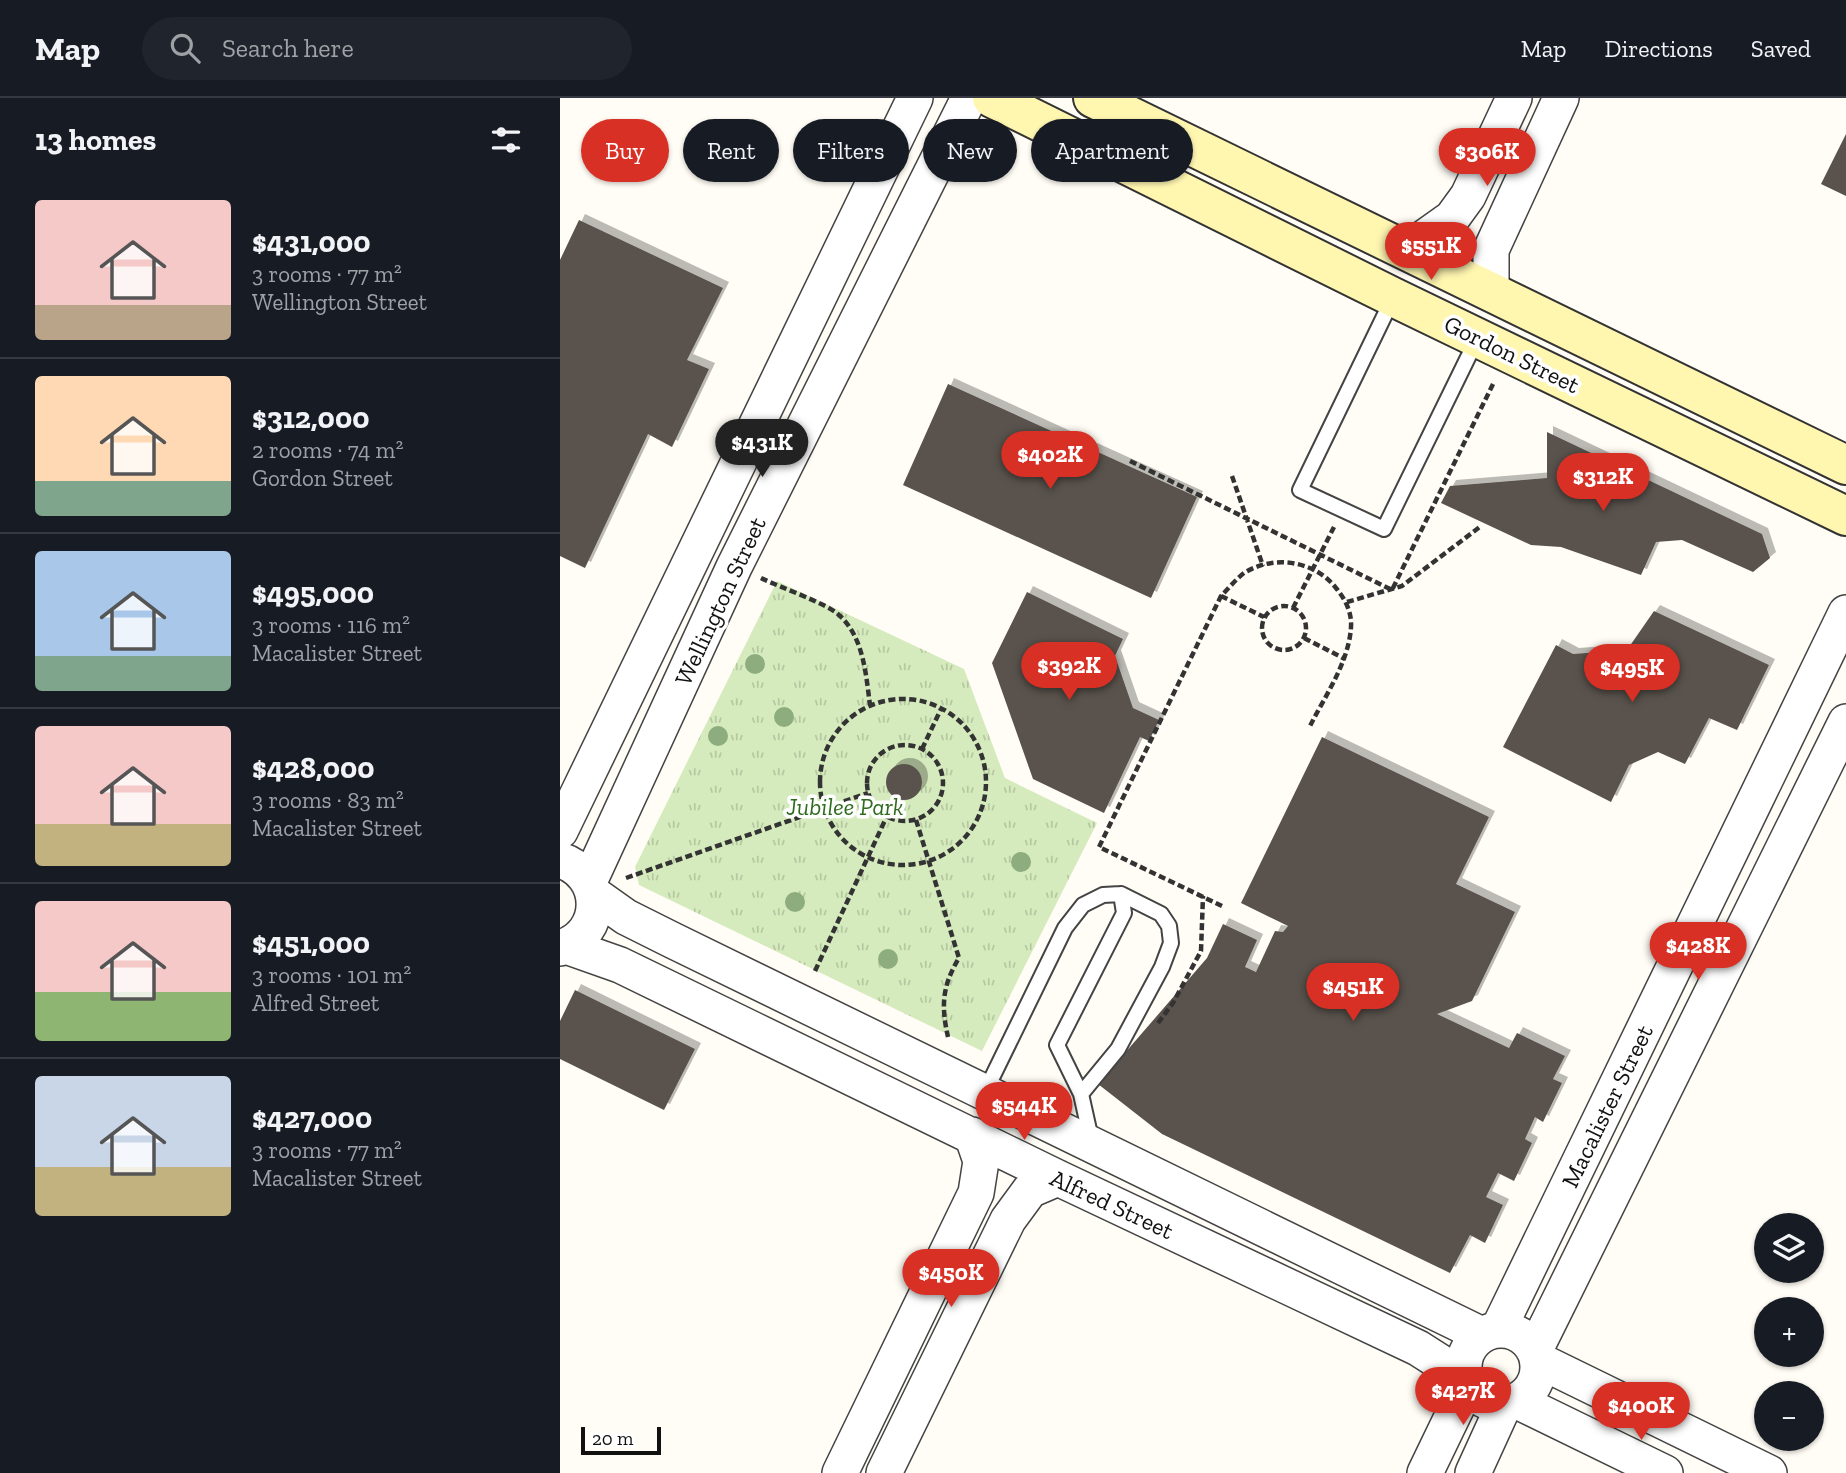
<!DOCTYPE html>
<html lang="en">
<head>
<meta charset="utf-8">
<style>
  :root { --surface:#171b24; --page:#20242c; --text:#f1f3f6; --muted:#9ea1a6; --line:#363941; --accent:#d93025 }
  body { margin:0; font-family:"Zilla Slab",serif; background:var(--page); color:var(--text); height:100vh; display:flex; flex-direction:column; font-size:26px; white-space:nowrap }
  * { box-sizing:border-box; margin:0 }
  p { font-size:23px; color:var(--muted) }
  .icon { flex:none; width:38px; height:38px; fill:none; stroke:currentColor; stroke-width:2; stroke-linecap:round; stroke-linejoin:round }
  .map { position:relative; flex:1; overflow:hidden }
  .side { display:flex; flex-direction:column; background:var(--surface); width:560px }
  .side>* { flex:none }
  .hud { position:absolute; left:21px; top:21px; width:665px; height:63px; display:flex; gap:14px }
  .buttons { position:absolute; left:1194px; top:1115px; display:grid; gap:14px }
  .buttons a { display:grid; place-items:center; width:70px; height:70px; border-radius:50%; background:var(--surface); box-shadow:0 2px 5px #0004; font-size:35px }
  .scale { position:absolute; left:21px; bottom:18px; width:80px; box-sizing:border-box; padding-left:7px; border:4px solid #111; border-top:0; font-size:19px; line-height:24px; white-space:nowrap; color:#111; -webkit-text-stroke:5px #fff; paint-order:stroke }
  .price { position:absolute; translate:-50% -60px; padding:0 16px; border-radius:24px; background:var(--accent); color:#fff; font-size:23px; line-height:46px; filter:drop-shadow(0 2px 4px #0008) }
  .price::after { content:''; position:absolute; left:50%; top:42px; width:21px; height:16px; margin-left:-10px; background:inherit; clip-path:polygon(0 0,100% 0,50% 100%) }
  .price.active { background:#222; color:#fff }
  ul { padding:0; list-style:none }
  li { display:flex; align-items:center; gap:21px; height:175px; padding:0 35px }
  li+li { border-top:2px solid var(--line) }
  li span { display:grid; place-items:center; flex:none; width:196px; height:140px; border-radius:7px; color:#555 }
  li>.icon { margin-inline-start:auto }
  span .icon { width:84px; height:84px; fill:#fffc; stroke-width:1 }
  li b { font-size:30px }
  h2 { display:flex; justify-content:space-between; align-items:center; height:84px; padding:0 35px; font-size:30px }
  .tag { padding:0 24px; border-radius:32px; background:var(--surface); box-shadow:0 2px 5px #0004; font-size:24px; line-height:63px }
  .tag.active { background:var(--accent); color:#fff }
  header { display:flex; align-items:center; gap:42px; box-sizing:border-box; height:98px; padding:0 35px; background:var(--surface); border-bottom:2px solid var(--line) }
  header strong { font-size:33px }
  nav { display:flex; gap:38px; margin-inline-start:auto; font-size:24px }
  .search { width:490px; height:63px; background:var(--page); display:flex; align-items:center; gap:18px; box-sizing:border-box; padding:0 24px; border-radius:38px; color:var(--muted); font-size:26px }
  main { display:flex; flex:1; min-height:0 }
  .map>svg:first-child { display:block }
  .park { fill:url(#park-tufts) }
  .building { fill:#5a524d; filter:url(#shadow) }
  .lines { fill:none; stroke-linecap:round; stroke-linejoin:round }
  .service-casing { stroke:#444; stroke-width:18 }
  .tertiary-casing { stroke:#444; stroke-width:38 }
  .secondary-casing { stroke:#333; stroke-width:42 }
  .path { stroke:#333; stroke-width:4.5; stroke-dasharray:7 3.5; stroke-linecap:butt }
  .service { stroke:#fff; stroke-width:14 }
  .tertiary { stroke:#fff; stroke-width:35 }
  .secondary { stroke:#fff6b0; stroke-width:38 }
  .tree { fill:#8dad7f }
  .labels { text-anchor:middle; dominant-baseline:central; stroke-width:7; stroke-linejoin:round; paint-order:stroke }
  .street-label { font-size:24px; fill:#111; stroke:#fff }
  .park-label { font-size:24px; font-style:italic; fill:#2f6b1f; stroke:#fff }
</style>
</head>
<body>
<header>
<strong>Map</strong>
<div class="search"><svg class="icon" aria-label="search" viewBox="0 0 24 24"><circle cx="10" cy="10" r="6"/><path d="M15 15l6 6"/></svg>Search here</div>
<nav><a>Map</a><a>Directions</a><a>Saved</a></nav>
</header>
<main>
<section class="side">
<h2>13 homes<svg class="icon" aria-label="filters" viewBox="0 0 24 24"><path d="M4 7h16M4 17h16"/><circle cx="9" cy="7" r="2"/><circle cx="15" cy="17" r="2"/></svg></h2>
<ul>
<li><span style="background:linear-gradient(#f6c9c9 75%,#b9a48a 0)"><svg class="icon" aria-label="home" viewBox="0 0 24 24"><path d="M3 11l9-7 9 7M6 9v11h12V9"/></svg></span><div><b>$431,000</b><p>3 rooms · 77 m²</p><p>Wellington Street</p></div></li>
<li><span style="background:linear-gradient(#ffd9b3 75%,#7fa58c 0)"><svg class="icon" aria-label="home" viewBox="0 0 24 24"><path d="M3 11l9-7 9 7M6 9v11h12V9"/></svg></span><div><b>$312,000</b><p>2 rooms · 74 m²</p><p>Gordon Street</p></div></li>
<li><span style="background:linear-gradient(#a9c7e8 75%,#7fa58c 0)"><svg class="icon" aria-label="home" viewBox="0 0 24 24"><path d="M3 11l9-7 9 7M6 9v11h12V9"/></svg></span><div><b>$495,000</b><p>3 rooms · 116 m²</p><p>Macalister Street</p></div></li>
<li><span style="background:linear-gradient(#f6c9c9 70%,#c2b280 0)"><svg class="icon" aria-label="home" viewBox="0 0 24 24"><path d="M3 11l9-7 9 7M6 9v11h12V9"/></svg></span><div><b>$428,000</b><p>3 rooms · 83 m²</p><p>Macalister Street</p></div></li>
<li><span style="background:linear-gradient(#f6c9c9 65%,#8fb573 0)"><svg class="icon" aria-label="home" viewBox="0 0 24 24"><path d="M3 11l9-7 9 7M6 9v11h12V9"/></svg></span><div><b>$451,000</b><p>3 rooms · 101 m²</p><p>Alfred Street</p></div></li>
<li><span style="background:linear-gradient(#c9d6e8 65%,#c2b280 0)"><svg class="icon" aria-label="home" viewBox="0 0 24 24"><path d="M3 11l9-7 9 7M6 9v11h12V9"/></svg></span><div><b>$427,000</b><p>3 rooms · 77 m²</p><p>Macalister Street</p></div></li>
</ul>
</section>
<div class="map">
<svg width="1286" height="1375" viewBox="0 0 1286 1375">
  <defs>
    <pattern id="park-tufts" width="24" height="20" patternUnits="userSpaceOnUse" patternTransform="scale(1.75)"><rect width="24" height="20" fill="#d5ebbd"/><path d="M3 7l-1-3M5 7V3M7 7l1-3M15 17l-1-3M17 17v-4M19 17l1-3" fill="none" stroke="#b6c8a1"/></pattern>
    <filter id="shadow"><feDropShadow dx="6" dy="-6" stdDeviation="0" flood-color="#0004"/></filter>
  </defs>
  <rect width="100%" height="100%" fill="#fffdf5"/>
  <path class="park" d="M217,483l187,88 41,109 92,45 -115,228 -343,-166 -4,-18z"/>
  <path class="building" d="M1286,36v62l-25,-12z
    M19,122l144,68 -36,72 22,9 -37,78 -24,-13 -63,134 -25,-12v-296z
    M388,286l249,113 -46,101 -248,-113z
    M987,334l215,102 8,24 -17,14 -71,-32 -26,2 -15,33 -80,-28 -30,-2 -90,-42 9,-17 97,-8z
    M467,494l96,47 -8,17 18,52 26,12 -10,21 -9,-4 -36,76 -71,-34 -41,-116z
    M1094,513l115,54 -32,65 -28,-12 -24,46 -27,-12 -29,13 -18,37 -108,-55 53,-102 17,9 54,-4z
    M762,639l167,80 -33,67 59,28 -43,89 -35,13 72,34 8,-15 48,23 -12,23 9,4 -19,39 -8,-5 -10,22 7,4 -18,38 -16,-8 -12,24 17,8 -18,38 -15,-8 -20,38 -288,-139 -64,-50 109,-126 16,-34 34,16 -12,27 11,5 19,-41 8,1 5,-6 -47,-23z
    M326 684a18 18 0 1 1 36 0a18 18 0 1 1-36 0Z
    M15,892l120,59 -31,61 -104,-51v-38z"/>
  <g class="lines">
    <g class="service-casing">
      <path id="service" d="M832,202l-92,190 84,39 93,-190
        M425,994l80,-164 18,-23 20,-10 18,-1 40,20 8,12 2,17 -9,24 -44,82 -37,45 10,45
        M521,996l-24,-49 67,-132 -3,-19"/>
    </g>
    <g class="tertiary-casing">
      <path id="tertiary" d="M847,152l45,-32 16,-22 46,-98
        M931,195v-43l70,-152
        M0,733l355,-733
        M0,762c45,14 46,74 0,88
        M29,784l145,-315 235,-469
        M35,797l31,22 46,23 810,395
        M6,848l54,19 438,213 360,170 47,30
        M904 1269a37 37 0 1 1 74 0a37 37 0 1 1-74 0Z
        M938,1232l348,-717
        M975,1252l311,-628
        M978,1262l231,113
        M957,1303l148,72
        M280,1375l136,-280 5,-32 -9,-26
        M324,1375l124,-253 22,-30 28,-12
        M865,1375l43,-89
        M913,1375l31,-68"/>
    </g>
    <g class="secondary-casing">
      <path id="secondary" d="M432,0l401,199 453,219
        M533,0l753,367"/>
    </g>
    <path class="path" d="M570,363l262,129 102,-208
      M672,378l31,90
      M201,480c18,9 65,25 78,37 25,22 27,61 31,90
      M661,498l43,21
      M787,504l55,-16 79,-60
      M702 530a22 22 0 1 1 44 0a22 22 0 1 1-44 0Z
      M733,510l41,-81
      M744,540l41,21
      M260 684a83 83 0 1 1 166 0a83 83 0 1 1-166 0Z
      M307 685a38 38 0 1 1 76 0a38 38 0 1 1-76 0Z
      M362,651l19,-40
      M356,722l43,138c-17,28 -18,48 -11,79
      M66,780l242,-85
      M662,808l-123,-59 122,-251c7,-7 15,-17 23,-23 30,-19 71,-12 92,15 9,11 16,24 15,39 -2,35 -26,69 -41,99
      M255,873l72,-155
      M598,925l15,-20 28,-52 2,-55"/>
    <use href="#service" class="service"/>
    <use href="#tertiary" class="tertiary"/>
    <use href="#secondary" class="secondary"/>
  </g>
  <g class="tree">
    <circle cx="195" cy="566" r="10"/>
    <circle cx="224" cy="619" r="10"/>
    <circle cx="158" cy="638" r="10"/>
    <circle cx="461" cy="764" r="10"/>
    <circle cx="235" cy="804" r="10"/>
    <circle cx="328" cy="861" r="10"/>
  </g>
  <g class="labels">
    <g class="street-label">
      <text transform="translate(952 256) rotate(26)">Gordon Street</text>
      <text transform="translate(160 503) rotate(-65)">Wellington Street</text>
      <text transform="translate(1047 1008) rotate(-64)">Macalister Street</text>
      <text transform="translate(552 1106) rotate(25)">Alfred Street</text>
    </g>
    <g class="park-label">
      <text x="285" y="708">Jubilee Park</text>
    </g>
  </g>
</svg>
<div class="buttons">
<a><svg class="icon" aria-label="layers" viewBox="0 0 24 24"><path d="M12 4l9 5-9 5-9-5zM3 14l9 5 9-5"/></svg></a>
<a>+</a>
<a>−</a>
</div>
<div class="scale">20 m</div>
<b class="price" style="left:927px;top:90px">$306K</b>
<b class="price" style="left:871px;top:184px">$551K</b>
<b class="price active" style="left:202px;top:381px">$431K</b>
<b class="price" style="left:490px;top:393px">$402K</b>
<b class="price" style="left:1043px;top:415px">$312K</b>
<b class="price" style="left:509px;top:604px">$392K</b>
<b class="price" style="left:1072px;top:606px">$495K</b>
<b class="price" style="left:1138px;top:884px">$428K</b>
<b class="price" style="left:793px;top:925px">$451K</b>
<b class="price" style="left:464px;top:1044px">$544K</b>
<b class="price" style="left:391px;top:1211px">$450K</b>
<b class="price" style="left:903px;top:1329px">$427K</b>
<b class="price" style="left:1081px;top:1344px">$400K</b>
<div class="hud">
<a class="tag active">Buy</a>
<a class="tag">Rent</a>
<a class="tag">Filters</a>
<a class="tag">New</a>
<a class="tag">Apartment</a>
</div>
</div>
</main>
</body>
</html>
